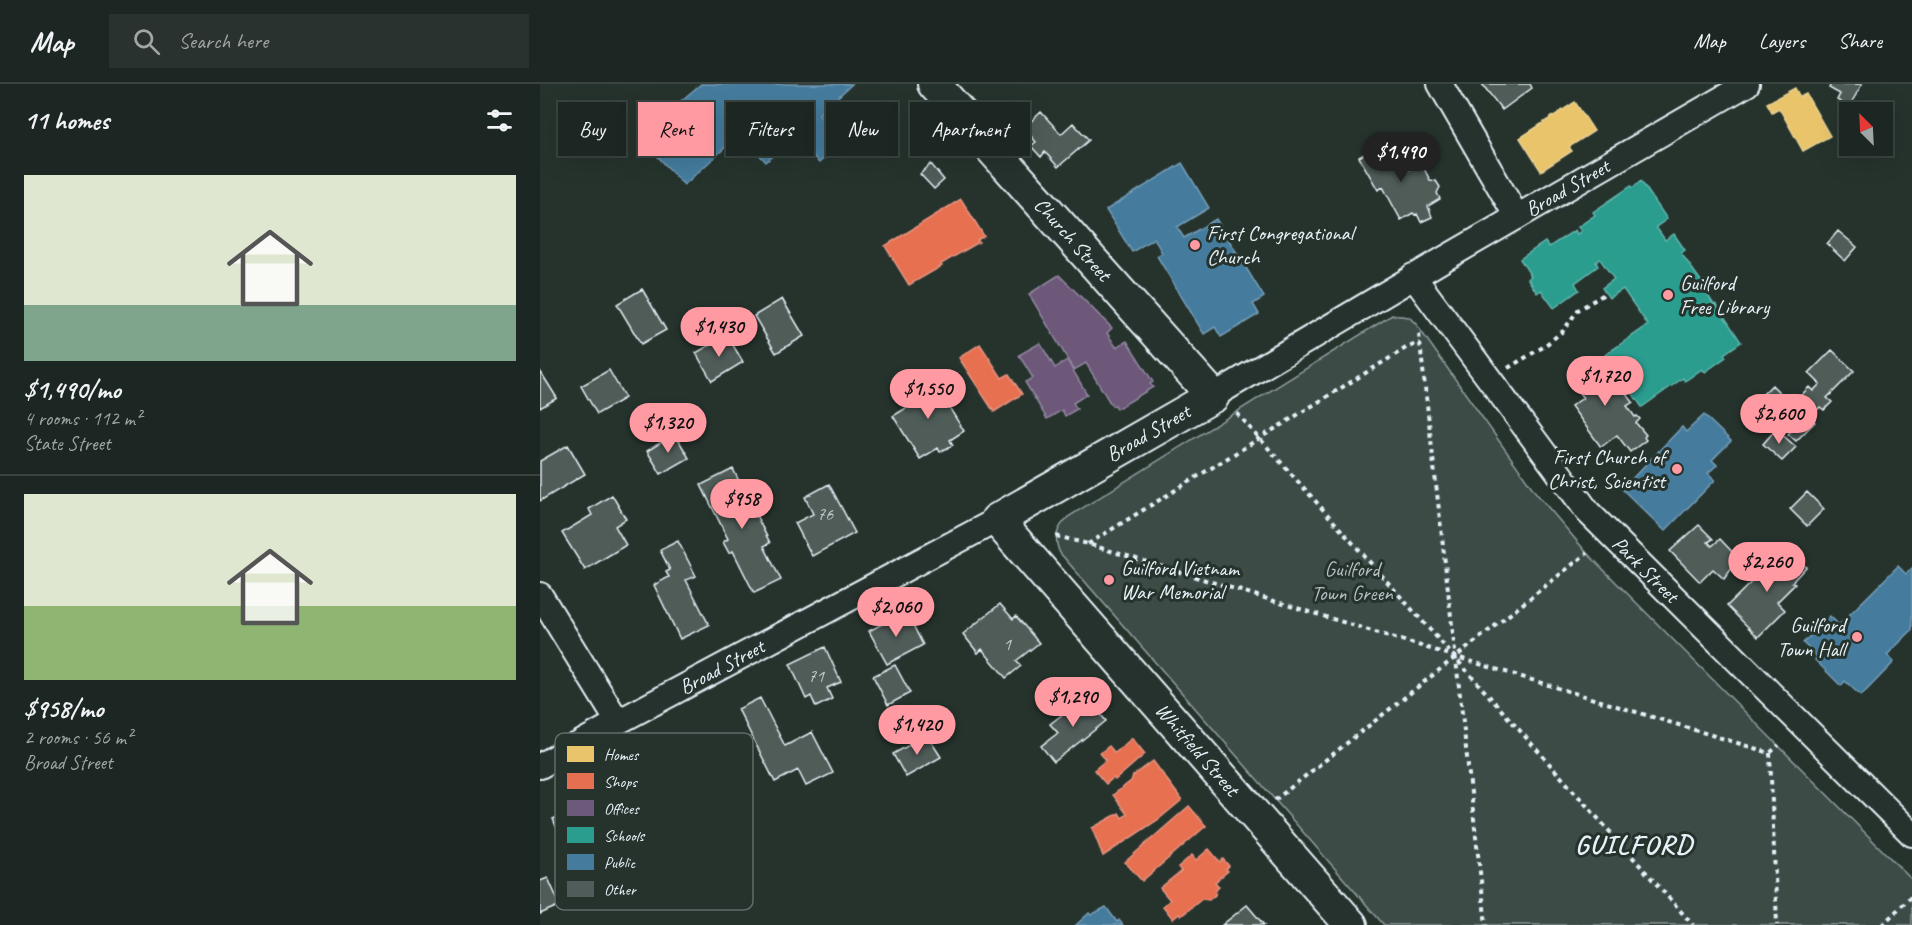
<!DOCTYPE html>
<html lang="en">
<head>
<meta charset="utf-8">
<style>
  :root { --surface:#1c2622; --page:#29322f; --text:#f1f3f6; --muted:#a0a5a5; --line:#3a4340; --accent:#ff9aa2 }
  body { margin:0; font-family:Caveat,sans-serif; background:var(--page); color:var(--text); height:100vh; display:flex; flex-direction:column; font-size:22px; white-space:nowrap }
  * { box-sizing:border-box; margin:0 }
  p { font-size:20px; color:var(--muted) }
  .icon { flex:none; width:33px; height:33px; fill:none; stroke:currentColor; stroke-width:2; stroke-linecap:round; stroke-linejoin:round }
  .map { position:relative; flex:1; overflow:hidden }
  .panel { display:flex; flex-direction:column; background:var(--surface); width:540px }
  .panel>* { flex:none }
  .top-card { position:absolute; left:18px; top:18px; width:570px; height:54px; display:flex; gap:12px }
  .needle { width:39px; rotate:336deg }
  .fabs { position:absolute; left:1299px; top:18px; display:grid; gap:12px }
  .fabs a { display:grid; place-items:center; width:54px; height:54px; border-radius:0px; background:var(--surface); box-shadow:0 6px 24px #0002,0 0 0 2px var(--line); font-size:30px }
  .price { position:absolute; translate:-50% -51px; padding:0 14px; border-radius:21px; background:var(--accent); color:#111; font-size:20px; line-height:39px; filter:drop-shadow(0 2px 3px #0008) }
  .price::after { content:''; position:absolute; left:50%; top:36px; width:18px; height:14px; margin-left:-9px; background:inherit; clip-path:polygon(0 0,100% 0,50% 100%) }
  .price.current { background:#222; color:#fff }
  ul { padding:0; list-style:none }
  li { display:grid; align-content:center; gap:12px; height:318px; padding:0 24px }
  li+li { border-top:2px solid var(--line) }
  li span { display:grid; place-items:center; height:186px; border-radius:0px; color:#555 }
  li>.icon { margin-inline-start:auto }
  span .icon { width:108px; height:108px; fill:#fffc; stroke-width:1 }
  li b { font-size:26px }
  h2 { display:flex; justify-content:space-between; align-items:center; height:72px; padding:0 24px; font-size:26px }
  .pill { padding:0 21px; border-radius:0px; background:var(--surface); box-shadow:0 6px 24px #0002,0 0 0 2px var(--line); font-size:21px; line-height:54px }
  .pill.current { background:var(--accent); color:#111 }
  header { display:flex; align-items:center; gap:36px; box-sizing:border-box; height:84px; padding:0 30px; background:var(--surface); border-bottom:2px solid var(--line) }
  header strong { font-size:28px }
  nav { display:flex; gap:33px; margin-inline-start:auto; font-size:21px }
  .search { width:420px; height:54px; background:var(--page); display:flex; align-items:center; gap:15px; box-sizing:border-box; padding:0 21px; border-radius:0px; color:var(--muted); font-size:22px }
  main { display:flex; flex:1; min-height:0 }
  .map>svg:first-child { display:block }
  .green { fill:#3e4b47; stroke:#939ea0; stroke-width:1.5 }
  .homes { fill:#e9c46a; stroke:#e9d295; stroke-width:1.5 }
  .shops { fill:#e76f51; stroke:#e79683; stroke-width:1.5 }
  .offices { fill:#6d597a; stroke:#9287a0; stroke-width:1.5 }
  .schools { fill:#2a9d8f; stroke:#63b6ae; stroke-width:1.5 }
  .public { fill:#457b9d; stroke:#769eb8; stroke-width:1.5 }
  .building { fill:#505c59; stroke:#e8f1f8; stroke-width:1.5 }
  .lines { fill:none; stroke-linecap:round; stroke-linejoin:round }
  .minor-casing { stroke:#e8f1f8; stroke-width:28 }
  .major-casing { stroke:#e8f1f8; stroke-width:36 }
  .path { stroke:#e8f1f8; stroke-width:4; stroke-dasharray:4.5 4.5; stroke-linecap:butt }
  .minor { stroke:#26332d; stroke-width:24 }
  .major { stroke:#26332d; stroke-width:32 }
  .poi-dot { fill:#ff9aa2; stroke:#26332d; stroke-width:2 }
  .labels { text-anchor:middle; dominant-baseline:central; stroke-width:6; stroke-linejoin:round; paint-order:stroke }
  .number-label { font-size:18px; fill:#c2ccd0 }
  .street-label { font-size:21px; fill:#e8f1f8; stroke:#26332d }
  .poi-label { font-size:21px; fill:#e8f1f8; stroke:#26332d; text-anchor:start }
  .park-label { font-size:21px; fill:#b5bfc3; stroke:#26332d }
  .district-label { font-size:27px; font-weight:bold; letter-spacing:1.5px; fill:#e8f1f8; stroke:#26332d }
  .key { fill:#26332d; stroke:#606c6a; stroke-width:1.5 }
  .key-label { font-size:16px; fill:#e8f1f8 }
</style>
</head>
<body>
<header>
<strong>Map</strong>
<div class="search"><svg class="icon" aria-label="search" viewBox="0 0 24 24"><circle cx="10" cy="10" r="6"/><path d="M15 15l6 6"/></svg>Search here</div>
<nav><a>Map</a><a>Layers</a><a>Share</a></nav>
</header>
<main>
<section class="panel">
<h2>11 homes<svg class="icon" aria-label="filters" viewBox="0 0 24 24"><path d="M4 7h16M4 17h16"/><circle cx="9" cy="7" r="2"/><circle cx="15" cy="17" r="2"/></svg></h2>
<ul>
<li><span style="background:linear-gradient(#dfe7d0 70%,#7fa58c 0)"><svg class="icon" aria-label="home" viewBox="0 0 24 24"><path d="M3 11l9-7 9 7M6 9v11h12V9"/></svg></span><div><b>$1,490/mo</b><p>4 rooms · 112 m²</p><p>State Street</p></div></li>
<li><span style="background:linear-gradient(#dfe7d0 60%,#8fb573 0)"><svg class="icon" aria-label="home" viewBox="0 0 24 24"><path d="M3 11l9-7 9 7M6 9v11h12V9"/></svg></span><div><b>$958/mo</b><p>2 rooms · 56 m²</p><p>Broad Street</p></div></li>
</ul>
</section>
<div class="map">
<svg width="1372" height="841" viewBox="0 0 1372 841">
  <rect width="100%" height="100%" fill="#26332d"/>
  <filter id="ink" filterUnits="userSpaceOnUse"><feTurbulence type="fractalNoise" baseFrequency=".0167" numOctaves="2"/><feDisplacementMap in="SourceGraphic" scale="12" xChannelSelector="R" yChannelSelector="G"/><feConvolveMatrix kernelMatrix="1 2 1 2 8 2 1 2 1" color-interpolation-filters="sRGB"/></filter>
  <g filter="url(#ink)">
    <path class="green" d="M852,231l17,2 7,7 120,169 51,60 325,327v45h-528l-324,-372c-7,-15 -3,-25 8,-36z"/>
    <path class="homes" d="M1255,4l5,9 6,-3 24,42 -27,15 -24,-43 -7,4 -5,-9z
      M1035,18l19,29 -25,16 3,4 -31,20 -21,-33z"/>
    <path class="shops" d="M421,115l23,37 -7,4 2,2 -38,22 1,2 -33,19 -24,-39z
      M440,260l22,34 7,-4 13,20 -28,18 -35,-54z
      M592,654l13,16 -30,26 -2,-2 -7,6 -12,-14 12,-10 -6,-7 9,-7 6,7z
      M613,677l29,39 -23,19 -56,37 -11,-28 27,-15 3,5 5,-4 -14,-19 18,-14 2,-5z
      M649,722l17,20 -64,55 -17,-19z
      M669,765l11,13 3,-3 6,7 -3,3 2,2 -13,11 4,5 -3,3 -1,5 -6,5 -7,-1 -21,17 -2,-2 -6,5 -10,-13 7,-6 -10,-12 21,-17 -3,-4 14,-12 4,5z"/>
    <path class="offices" d="M519,191l53,53 -5,5 9,14 11,-6 26,41 -3,2 3,3 -36,22 -2,-4 -3,1 -26,-43 -12,7 -45,-76z
      M500,259l15,25 12,-8 20,34 -14,9 4,6 -12,7 -3,-6 -15,9 -22,-37 8,-4 -14,-23z"/>
    <path class="schools" d="M1101,97l26,38 -11,8 9,13 9,-6 11,16 -4,3 25,35 -2,1 10,16 2,-1 25,38 -17,12 2,3 -21,15 -3,-3 -17,12 -2,-3 -41,29 -37,-52 43,-30 -25,-36 -14,9 -7,-10 12,-9 -14,-20 -4,3 2,4 -23,17 4,7 -25,18 -13,-18 -4,3 -9,-14 3,-3 -11,-17 25,-17 4,5 26,-17 2,4 4,-3 -3,-4 17,-12 -2,-3 38,-26 1,2z"/>
    <path class="public" d="M161,0h151l-33,30 25,26 -25,23 -23,-27 -30,26 -26,-28 -56,51 -45,-49z
      M642,79l27,45 -32,19 7,11 32,-19 48,78 -11,7 6,10 -38,23 -6,-10 -11,7 -47,-78 5,-3 -8,-15 -22,14 -26,-42z
      M1164,331l27,26 -19,19 5,5 -9,8 7,7 -50,51 -43,-42 60,-62 4,5z
      M1358,482l8,8 6,-6v62l-25,25 7,7 -33,34 -16,-15 -4,5 -26,-26 2,-3 -14,-14 27,-27 9,9z
      M566,823l11,15 2,-2 4,5h-47l13,-12 2,2z"/>
    <path class="building" d="M942,0h48l2,4 -30,22z
      M1291,0h31l-13,23 -12,-7 3,-6 -11,-6z
      M501,28l20,22 12,-11 16,17 -31,27 -13,-15 -4,5 -10,-11 5,-4 -12,-14z
      M847,57l17,31 17,-9 9,17 6,1 4,6 -3,6 3,6 -12,7 4,11 -11,5 -4,-8 -2,1 -2,-2 -12,7 -18,-33 -5,3 -19,-33z
      M391,80l13,16 -10,9 -14,-15z
      M1298,147l19,16 -12,14 -18,-17z
      M102,205l24,41 -25,14 -24,-40z
      M242,215l22,37 -28,17 -22,-37z
      M187,251l16,27 -31,19 -16,-28z
      M1292,266l22,21 -27,27 5,4 -8,8 -4,-3 -10,10 5,5 -19,19 -8,-7 3,-3 -23,-23 3,-2 -10,-10 11,-11 16,16 2,-2 4,4 15,-16 4,4 7,-7 -11,-11z
      M1054,273l11,13 -2,1 9,13 3,-2 6,8 2,-1 10,13 -6,4 8,11 2,-1 3,3 -4,4 10,12 -2,2 2,3 -16,12 -13,-17 -16,12 -30,-41 12,-8 -15,-20z
      M69,286l16,28 -28,16 -16,-28z
      M0,287l17,27 -17,10z
      M386,293l9,13 2,-2 27,43 -14,9 3,5 -13,7 -2,-4 -18,11 -27,-43 20,-12 -9,-14z
      M1236,345l20,18 -14,14 -19,-17z
      M135,350l14,24 -28,16 -14,-23z
      M28,361l17,29 -45,27v-40z
      M193,385l37,74 -6,3 17,34 -27,13 -21,-42 -4,2 -6,-11 5,-3 -27,-54z
      M289,400l26,49 -43,23 -17,-33 18,-9 -8,-17z
      M1267,408l17,17 -17,17 -17,-17z
      M72,411l14,24 -11,7 11,19 -41,25 -23,-37 30,-18 -3,-6z
      M1159,441l14,14 -5,3 4,4 8,-7 19,20 -15,20 -11,-10 -13,13 -30,-31z
      M138,457l18,35 -10,4 23,45 -29,14 -26,-54 15,-8 -3,-5 4,-2 -10,-20z
      M1246,464l20,19 -14,15 3,2 -18,18 8,8 -27,27 -31,-31z
      M460,520l13,15 3,-3 23,27 -23,18 5,5 -15,12 -24,-29 -4,4 -15,-19z
      M366,527l17,34 -36,19 -18,-33z
      M285,563l16,35 -14,6 5,11 -16,8 -5,-11 -5,3 -16,-35z
      M355,581l15,28 -22,12 -15,-29z
      M546,612l20,25 -52,41 -13,-16 17,-13 -8,-9z
      M220,614l25,48 27,-14 21,41 -27,13 -8,-16 -23,12 -37,-73z
      M387,651l14,22 -35,20 -13,-23z
      M78,695l9,21 -9,4 9,19 -22,9 5,12 -12,4 3,8 -28,11 -20,-48 26,-10 -5,-11z
      M8,794l12,27 -20,9v-33z
      M707,821l17,20h-42z"/>
    <g class="lines">
      <g class="minor-casing">
        <g id="minor">
          <path d="M900,0l77,133"/>
          <path id="s1" d="M873,192l175,236 324,322"/>
          <path id="s2" d="M673,312l231,-137 303,-175"/>
          <path d="M0,511l78,127"/>
          <path id="s3" d="M0,682l78,-44 379,-202"/>
        </g>
      </g>
      <g class="major-casing">
        <g id="major">
          <path id="s4" d="M394,0l279,312 -216,124 354,405"/>
        </g>
      </g>
      <path class="path" d="M879,250l67,591
        M968,284l35,-21 20,-16 15,-21 28,-17
        M697,329l456,512
        M516,452l32,8 682,209 9,-8
        M548,460l318,-196 14,-5
        M1230,669l7,172
        M735,716l312,-247
        M1342,841l30,-29"/>
      <use href="#minor" class="minor"/>
      <use href="#major" class="major"/>
    </g>
  </g>
  <g class="poi-dot">
    <circle cx="655" cy="161" r="6"/>
    <circle cx="1128" cy="211" r="6"/>
    <circle cx="1137" cy="385" r="6"/>
    <circle cx="569" cy="496" r="6"/>
    <circle cx="1317" cy="553" r="6"/>
  </g>
  <g class="labels">
    <g class="number-label">
      <text x="285" y="430">76</text>
      <text x="467" y="560">1</text>
      <text x="276" y="592">71</text>
    </g>
    <g class="street-label">
      <text stroke="none"><textPath href="#s2" startOffset="411">Broad Street</textPath></text>
      <text stroke="none"><textPath href="#s4" startOffset="208">Church Street</textPath></text>
      <text transform="translate(608 349) rotate(-30)">Broad Street</text>
      <text stroke="none"><textPath href="#s1" startOffset="375">Park Street</textPath></text>
      <text stroke="none"><textPath href="#s3" startOffset="207">Broad Street</textPath></text>
      <text stroke="none"><textPath href="#s4" startOffset="972">Whitfield Street</textPath></text>
    </g>
    <g class="poi-label">
      <text x="667" y="149">First Congregational<tspan x="667" dy="24">Church</tspan></text>
      <text x="1140" y="199">Guilford<tspan x="1140" dy="24">Free Library</tspan></text>
      <text x="1125" y="373" text-anchor="end">First Church of<tspan x="1125" dy="24">Christ, Scientist</tspan></text>
      <text x="581" y="484">Guilford Vietnam<tspan x="581" dy="24">War Memorial</tspan></text>
      <text x="1305" y="541" text-anchor="end">Guilford<tspan x="1305" dy="24">Town Hall</tspan></text>
    </g>
    <g class="park-label">
      <text x="812" y="485">Guilford<tspan x="812" dy="24">Town Green</tspan></text>
    </g>
    <g class="district-label">
      <text x="1094" y="760">GUILFORD</text>
    </g>
  </g>
  <rect x="15" y="649" width="198" height="177" rx="9" class="key"/>
  <rect x="27" y="662" width="27" height="16" fill="#e9c46a"/>
  <rect x="27" y="689" width="27" height="16" fill="#e76f51"/>
  <rect x="27" y="716" width="27" height="16" fill="#6d597a"/>
  <rect x="27" y="743" width="27" height="16" fill="#2a9d8f"/>
  <rect x="27" y="770" width="27" height="16" fill="#457b9d"/>
  <rect x="27" y="797" width="27" height="16" fill="#505c59"/>
  <g class="key-label">
    <text x="64" y="676">Homes</text>
    <text x="64" y="703">Shops</text>
    <text x="64" y="730">Offices</text>
    <text x="64" y="757">Schools</text>
    <text x="64" y="784">Public</text>
    <text x="64" y="811">Other</text>
  </g>
</svg>
<div class="fabs">
<a><svg class="needle" viewBox="-14 -14 28 28"><path d="M0-13l5 13h-10z" fill="#e53935"/><path d="M0 13l5-13h-10z" fill="#a0a5a5"/></svg></a>
</div>
<b class="price current" style="left:861px;top:99px">$1,490</b>
<b class="price" style="left:179px;top:274px">$1,430</b>
<b class="price" style="left:1065px;top:323px">$1,720</b>
<b class="price" style="left:388px;top:336px">$1,550</b>
<b class="price" style="left:1239px;top:361px">$2,600</b>
<b class="price" style="left:128px;top:370px">$1,320</b>
<b class="price" style="left:202px;top:446px">$958</b>
<b class="price" style="left:1227px;top:509px">$2,260</b>
<b class="price" style="left:356px;top:554px">$2,060</b>
<b class="price" style="left:533px;top:644px">$1,290</b>
<b class="price" style="left:377px;top:672px">$1,420</b>
<div class="top-card">
<a class="pill">Buy</a>
<a class="pill current">Rent</a>
<a class="pill">Filters</a>
<a class="pill">New</a>
<a class="pill">Apartment</a>
</div>
</div>
</main>
</body>
</html>
